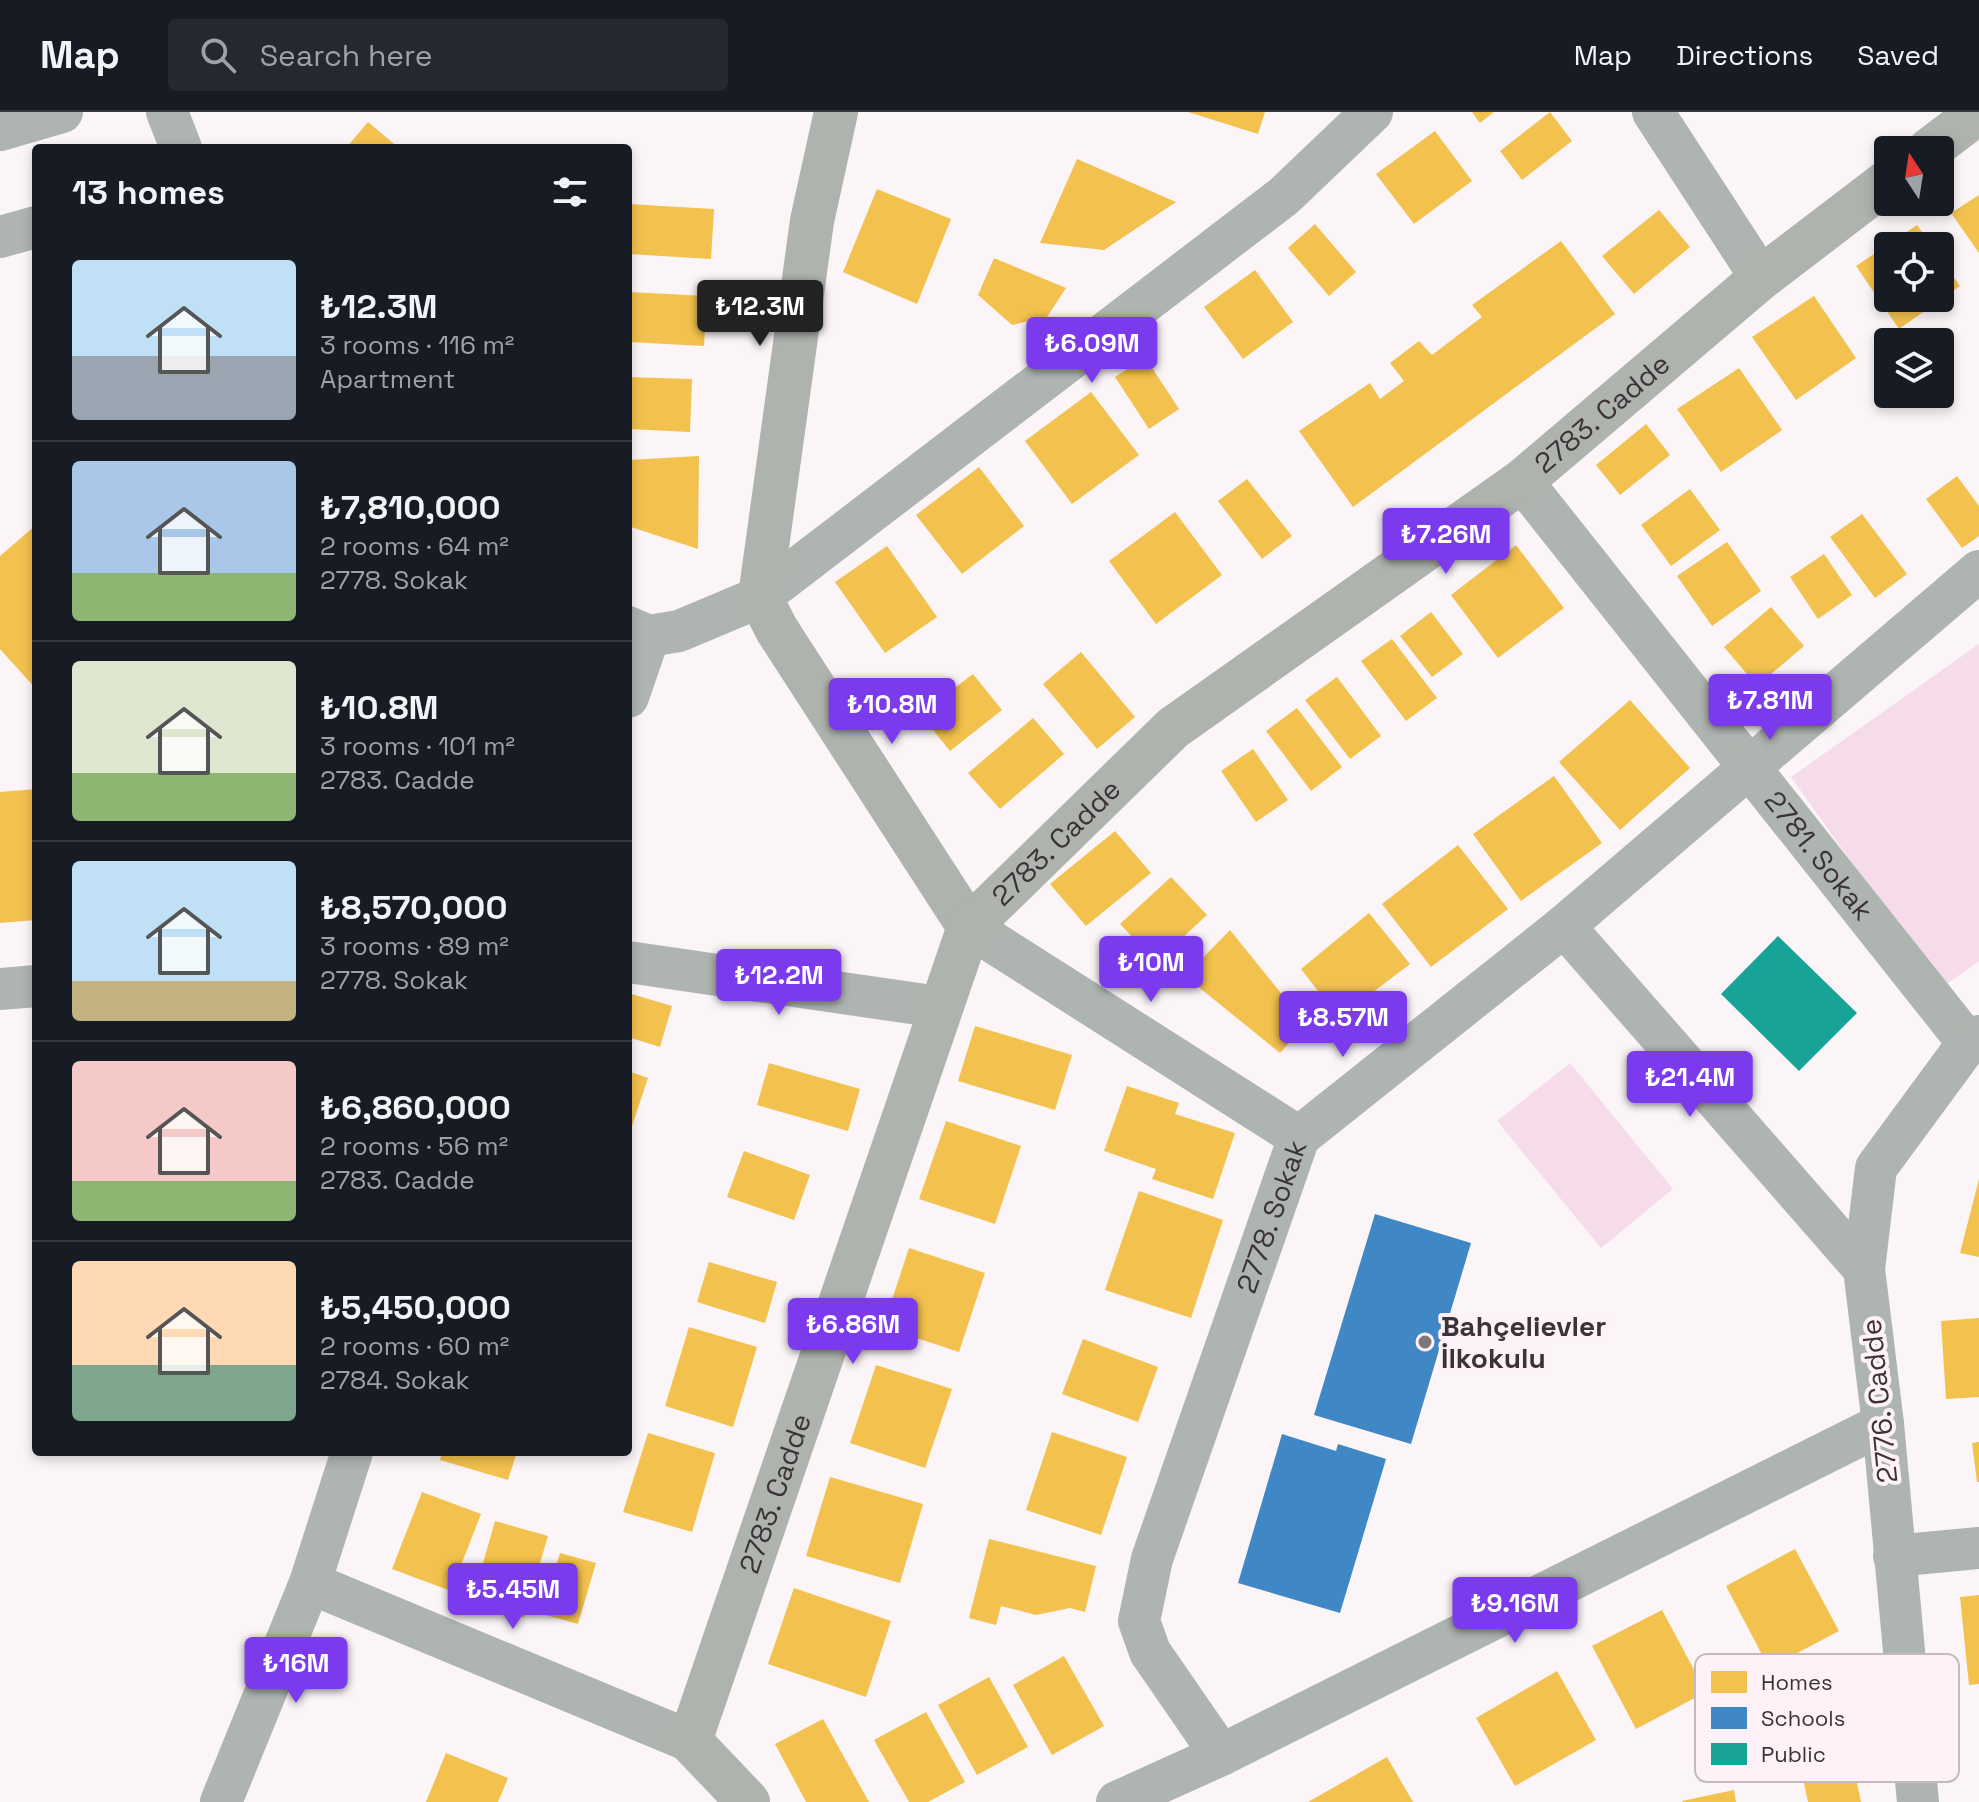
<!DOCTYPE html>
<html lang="en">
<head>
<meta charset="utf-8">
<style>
  :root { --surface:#171b24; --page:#242831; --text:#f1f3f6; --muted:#9ea1a6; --line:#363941; --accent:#7c3aed }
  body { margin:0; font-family:"Space Grotesk",sans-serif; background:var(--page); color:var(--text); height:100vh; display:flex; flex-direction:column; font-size:30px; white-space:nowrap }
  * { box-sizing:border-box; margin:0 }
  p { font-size:26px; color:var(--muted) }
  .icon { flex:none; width:44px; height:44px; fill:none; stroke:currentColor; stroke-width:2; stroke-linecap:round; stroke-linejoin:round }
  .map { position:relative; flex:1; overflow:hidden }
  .details { position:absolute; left:32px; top:32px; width:600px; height:1312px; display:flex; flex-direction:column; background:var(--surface); border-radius:8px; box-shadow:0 4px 12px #0003 }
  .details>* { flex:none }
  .needle { width:52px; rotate:348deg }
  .controls { position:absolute; left:1874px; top:24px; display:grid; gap:16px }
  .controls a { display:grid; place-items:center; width:80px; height:80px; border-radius:8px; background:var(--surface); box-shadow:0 4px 12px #0003; font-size:40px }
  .price { position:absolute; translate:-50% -68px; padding:0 18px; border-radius:8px; background:var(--accent); color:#fff; font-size:26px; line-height:52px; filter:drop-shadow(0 2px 4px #0008) }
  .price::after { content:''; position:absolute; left:50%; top:48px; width:24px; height:18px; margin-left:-12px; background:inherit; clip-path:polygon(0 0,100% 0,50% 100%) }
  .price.active { background:#222; color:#fff }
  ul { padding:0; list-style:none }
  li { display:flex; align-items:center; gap:24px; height:200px; padding:0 40px }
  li+li { border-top:2px solid var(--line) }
  li span { display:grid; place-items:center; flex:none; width:224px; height:160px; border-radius:8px; color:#555 }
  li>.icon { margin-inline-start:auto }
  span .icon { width:96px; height:96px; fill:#fffc; stroke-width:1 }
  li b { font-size:34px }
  h2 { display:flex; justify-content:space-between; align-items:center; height:96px; padding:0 40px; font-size:34px }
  header { display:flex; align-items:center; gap:48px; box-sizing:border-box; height:112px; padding:0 40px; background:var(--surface); border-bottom:2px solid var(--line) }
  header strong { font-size:38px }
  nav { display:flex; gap:44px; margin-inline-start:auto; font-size:28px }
  .search { width:560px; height:72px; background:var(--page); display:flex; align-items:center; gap:20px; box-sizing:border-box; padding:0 28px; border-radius:8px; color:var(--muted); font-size:30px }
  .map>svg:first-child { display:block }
  .green { fill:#f6dcea }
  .homes { fill:#f2c14e }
  .schools { fill:#3f88c5 }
  .public { fill:#17a398 }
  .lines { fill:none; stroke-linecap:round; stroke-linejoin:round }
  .minor { stroke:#aeb4af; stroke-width:42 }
  .secondary { stroke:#aeb3ae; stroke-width:44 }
  .poi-dot { fill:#7e777b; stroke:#fef2f8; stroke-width:3 }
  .labels { text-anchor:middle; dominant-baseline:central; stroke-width:8; stroke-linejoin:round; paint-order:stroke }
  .street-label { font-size:28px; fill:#3b3337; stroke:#fef2f8 }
  .poi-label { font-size:28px; font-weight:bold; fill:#3b3337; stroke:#fef2f8; text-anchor:start }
  .key { fill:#fef2f8; stroke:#c4b9be; stroke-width:2 }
  .key-label { font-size:22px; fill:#3b3337 }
</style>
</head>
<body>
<header>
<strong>Map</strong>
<div class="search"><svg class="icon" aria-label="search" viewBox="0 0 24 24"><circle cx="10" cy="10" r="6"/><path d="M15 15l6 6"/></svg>Search here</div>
<nav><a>Map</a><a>Directions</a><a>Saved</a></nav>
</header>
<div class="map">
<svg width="1979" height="1690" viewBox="0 0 1979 1690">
  <rect width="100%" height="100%" fill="#fbf5f8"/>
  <path class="green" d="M1979,532v317l-38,27 -150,-211z
    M1570,951l103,126 -72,59 -104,-127z"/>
  <path class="homes" d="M1188,0h77l-7,22z
    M1472,0h22l-14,11z
    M1550,0l22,29 -50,39 -22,-29z
    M368,10l31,26h-53z
    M1435,19l37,50 -58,43 -38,-50z
    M1077,47l99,43 -72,48 -64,-7z
    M877,77l74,30 -34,85 -74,-32z
    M1979,83v58l-28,-40z
    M628,92l86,5 -3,50 -83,-5z
    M1659,98l31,37 -56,47 -32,-38z
    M1315,112l41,48 -27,24 -41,-48z
    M1917,113l15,21h-44v52h52v-40l20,28 -61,43 -43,-63z
    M1561,129l54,73 -262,193 -54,-76 71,-48 10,16 24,-18 -14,-18 29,-22 13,14 50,-38 -10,-12z
    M994,146l72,30 -19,29 -35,8 -34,-30z
    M1255,158l38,52 -50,37 -39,-52z
    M628,180l79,4 -3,50 -76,-4z
    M1814,184l42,62 -60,42 -44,-63z
    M1145,245l34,52 -30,20 -34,-52z
    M1739,256l43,62 -61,42 -44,-63z
    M628,265l64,2 -2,53 -62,-3z
    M1091,280l48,63 -67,49 -47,-63z
    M1646,312l24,31 -50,40 -24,-30z
    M699,344l-1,93 -70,-23v-66z
    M979,355l45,59 -62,48 -46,-59z
    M1957,364l22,30v30l-17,12 -36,-49z
    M1247,367l45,57 -30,23 -44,-58z
    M1690,377l30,41 -49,36 -30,-41z
    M1175,400l47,63 -66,49 -47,-63z
    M1862,402l45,60 -32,24 -45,-61z
    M36,413v164l-36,-40v-93z
    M1727,430l34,49 -49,35 -35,-50z
    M1516,433l48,63 -66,50 -47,-63z
    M887,434l50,71 -52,36 -50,-71z
    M1824,442l28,41 -34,24 -28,-42z
    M1771,495l33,39 -47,40 -33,-39z
    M1431,500l32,42 -31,23 -32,-41z
    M1392,527l45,59 -31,23 -45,-60z
    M1081,540l54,65 -38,32 -54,-65z
    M973,562l29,36 -52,41 -30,-37z
    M1337,565l44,59 -31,23 -45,-59z
    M1630,588l60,68 -70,62 -61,-68z
    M1297,596l45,59 -31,24 -45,-60z
    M1033,606l31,36 -64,55 -32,-36z
    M1253,637l35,51 -32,22 -35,-51z
    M1554,664l48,67 -81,58 -48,-67z
    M36,677v131l-36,3v-131z
    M1115,719l36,42 -65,53 -36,-42z
    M1458,733l50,64 -77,58 -49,-63z
    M1171,765l36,38 -51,47 -36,-38z
    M1369,801l41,51 -71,54 -38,-49z
    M1230,818l76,94 -26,29 -95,-77z
    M628,881l44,13 -12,41 -32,-10z
    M975,914l97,29 -17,55 -97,-29z
    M769,951l91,26 -12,42 -91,-26z
    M628,959l20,7 -19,57h-1z
    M1127,974l52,17 -4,11 60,19 -22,66 -61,-20 4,-10 -52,-18z
    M946,1009l75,25 -26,78 -76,-25z
    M744,1039l66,24 -16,45 -67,-23z
    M1979,1067v78l-19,-4z
    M1139,1079l84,29 -32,98 -86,-28z
    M909,1136l76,25 -26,79 -76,-25z
    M709,1150l68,20 -12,41 -68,-21z
    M1979,1206v79l-33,2 -5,-78z
    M689,1215l68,20 -24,80 -68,-21z
    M1083,1227l75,28 -20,55 -76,-28z
    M876,1253l76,24 -27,79 -75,-25z
    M1052,1320l75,25 -26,78 -75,-25z
    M648,1321l67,20 -23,79 -69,-20z
    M1979,1330v40h-2l-5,-39z
    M442,1340h75l-9,28 -68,-20z
    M830,1365l93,27 -23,79 -94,-27z
    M422,1380l59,22 -30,77 -59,-22z
    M495,1409l53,15 -24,81 -52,-15z
    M989,1427l107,27 -11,46 -15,-4 -34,7 -35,-9 -5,19 -27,-7z
    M1795,1437l44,82 -70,37 -43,-82z
    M560,1441l36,10 -18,61 -36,-10z
    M794,1476l97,33 -25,76 -98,-33z
    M1979,1483v89l-10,1 -9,-88z
    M1662,1498l44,82 -70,37 -44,-83z
    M1064,1544l40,70 -52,29 -39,-70z
    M1557,1559l39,69 -81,46 -39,-68z
    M989,1565l39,70 -51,28 -39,-70z
    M926,1600l39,70 -37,20h-19l-35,-62z
    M823,1607l46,83h-63l-31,-58z
    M446,1641l62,25 -10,24h-72z
    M1387,1645l26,45h-105z
    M1854,1656l7,34h-53l-5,-23z
    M1734,1678l2,12h-53l-1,-1z"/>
  <path class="schools" d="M1375,1102l96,29 -60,201 -97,-29z
    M1282,1322l54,17 2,-7 48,15 -46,154 -102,-30z"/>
  <path class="public" d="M1778,824l79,77 -58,58 -78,-77z"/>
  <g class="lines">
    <g class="minor">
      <path d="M167,0l14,36"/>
      <path d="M1653,0l108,166"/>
      <path d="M0,18l62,-18"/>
      <path d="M0,125l36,-10"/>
      <path id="s1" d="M1522,369l446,562"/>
      <path d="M628,515l21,9 30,-5 81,-34 524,-401 88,-84"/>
      <path d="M628,585l21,-61"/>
      <path d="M1564,814l300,343"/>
      <path d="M969,815l330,210"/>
      <path d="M628,850l311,45"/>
      <path d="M0,877l36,-3"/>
      <path d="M1894,1444l85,-8"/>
      <path d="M310,1471l380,158"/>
      <path id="s2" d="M1221,1643l-71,-103 -11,-31 13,-62 147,-422 265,-211 415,-355"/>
      <path d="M221,1690l89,-219 42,-131"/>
      <path d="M1117,1690l104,-47 662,-331"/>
      <path d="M1918,1690l-35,-378 -19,-155 12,-101 92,-125 11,-7"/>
    </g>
    <g class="secondary">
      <path d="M836,0l-24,109 -52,376 17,33 192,297"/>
      <path d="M1929,38l50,-38"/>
      <path id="s3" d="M748,1690l-58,-61 279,-814 204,-199 349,-247 239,-203 127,-97"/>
    </g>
  </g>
  <circle class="poi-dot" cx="1425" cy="1230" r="8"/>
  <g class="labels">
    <g class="street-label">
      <text stroke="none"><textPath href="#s3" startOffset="1762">2783. Cadde</textPath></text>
      <text stroke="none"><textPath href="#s3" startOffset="1066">2783. Cadde</textPath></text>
      <text stroke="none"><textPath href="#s1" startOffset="478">2781. Sokak</textPath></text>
      <text stroke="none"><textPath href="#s2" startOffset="584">2778. Sokak</textPath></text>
      <text transform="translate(1879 1289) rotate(-96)">2776. Cadde</text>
      <text stroke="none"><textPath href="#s3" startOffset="346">2783. Cadde</textPath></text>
    </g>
    <g class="poi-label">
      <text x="1441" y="1214">Bahçelievler<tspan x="1441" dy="32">İlkokulu</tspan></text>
    </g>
  </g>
  <rect x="1695" y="1542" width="264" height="128" rx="12" class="key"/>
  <rect x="1711" y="1559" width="36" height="22" fill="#f2c14e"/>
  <rect x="1711" y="1595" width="36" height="22" fill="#3f88c5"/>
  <rect x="1711" y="1631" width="36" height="22" fill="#17a398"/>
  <g class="key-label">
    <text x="1761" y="1578">Homes</text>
    <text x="1761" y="1614">Schools</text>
    <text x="1761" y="1650">Public</text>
  </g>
</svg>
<div class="controls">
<a><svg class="needle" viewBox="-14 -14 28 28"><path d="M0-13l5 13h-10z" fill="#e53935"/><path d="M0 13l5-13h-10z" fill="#9ea1a6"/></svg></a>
<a><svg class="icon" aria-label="locate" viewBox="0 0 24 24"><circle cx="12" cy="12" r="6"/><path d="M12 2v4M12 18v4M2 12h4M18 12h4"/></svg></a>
<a><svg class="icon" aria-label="layers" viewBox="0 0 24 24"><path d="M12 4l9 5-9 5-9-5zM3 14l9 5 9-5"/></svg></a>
</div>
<b class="price active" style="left:760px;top:236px">₺12.3M</b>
<b class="price" style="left:1092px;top:273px">₺6.09M</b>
<b class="price" style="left:1446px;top:464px">₺7.26M</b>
<b class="price" style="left:1770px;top:630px">₺7.81M</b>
<b class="price" style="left:892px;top:634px">₺10.8M</b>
<b class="price" style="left:1151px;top:892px">₺10M</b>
<b class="price" style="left:779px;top:905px">₺12.2M</b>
<b class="price" style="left:1343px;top:947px">₺8.57M</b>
<b class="price" style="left:1690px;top:1007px">₺21.4M</b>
<b class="price" style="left:853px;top:1254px">₺6.86M</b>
<b class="price" style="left:513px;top:1519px">₺5.45M</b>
<b class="price" style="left:1515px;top:1533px">₺9.16M</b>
<b class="price" style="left:296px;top:1593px">₺16M</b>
<section class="details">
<h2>13 homes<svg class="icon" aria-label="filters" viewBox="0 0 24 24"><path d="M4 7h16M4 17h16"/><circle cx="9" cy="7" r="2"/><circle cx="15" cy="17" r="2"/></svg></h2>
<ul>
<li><span style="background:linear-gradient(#bfe0f5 60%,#9aa5b1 0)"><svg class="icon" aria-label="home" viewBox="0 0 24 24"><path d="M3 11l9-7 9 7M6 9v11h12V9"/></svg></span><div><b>₺12.3M</b><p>3 rooms · 116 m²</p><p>Apartment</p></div></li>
<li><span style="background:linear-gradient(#a9c7e8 70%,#8fb573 0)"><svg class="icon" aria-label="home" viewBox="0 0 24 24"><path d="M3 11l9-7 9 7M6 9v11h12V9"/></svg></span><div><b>₺7,810,000</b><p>2 rooms · 64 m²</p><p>2778. Sokak</p></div></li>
<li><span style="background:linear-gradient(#dfe7d0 70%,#8fb573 0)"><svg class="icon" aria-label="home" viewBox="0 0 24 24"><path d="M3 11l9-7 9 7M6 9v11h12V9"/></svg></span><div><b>₺10.8M</b><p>3 rooms · 101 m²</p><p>2783. Cadde</p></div></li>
<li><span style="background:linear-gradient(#bfe0f5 75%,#c2b280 0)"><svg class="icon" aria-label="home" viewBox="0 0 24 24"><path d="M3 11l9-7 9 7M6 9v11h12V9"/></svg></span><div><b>₺8,570,000</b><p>3 rooms · 89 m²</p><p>2778. Sokak</p></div></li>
<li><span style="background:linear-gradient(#f6c9c9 75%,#8fb573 0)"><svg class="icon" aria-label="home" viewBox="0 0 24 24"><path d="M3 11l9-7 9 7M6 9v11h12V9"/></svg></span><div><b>₺6,860,000</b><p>2 rooms · 56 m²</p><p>2783. Cadde</p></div></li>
<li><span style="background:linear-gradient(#ffd9b3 65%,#7fa58c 0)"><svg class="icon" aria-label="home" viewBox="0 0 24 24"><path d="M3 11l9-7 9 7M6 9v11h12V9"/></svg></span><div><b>₺5,450,000</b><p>2 rooms · 60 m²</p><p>2784. Sokak</p></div></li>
</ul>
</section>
</div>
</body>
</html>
